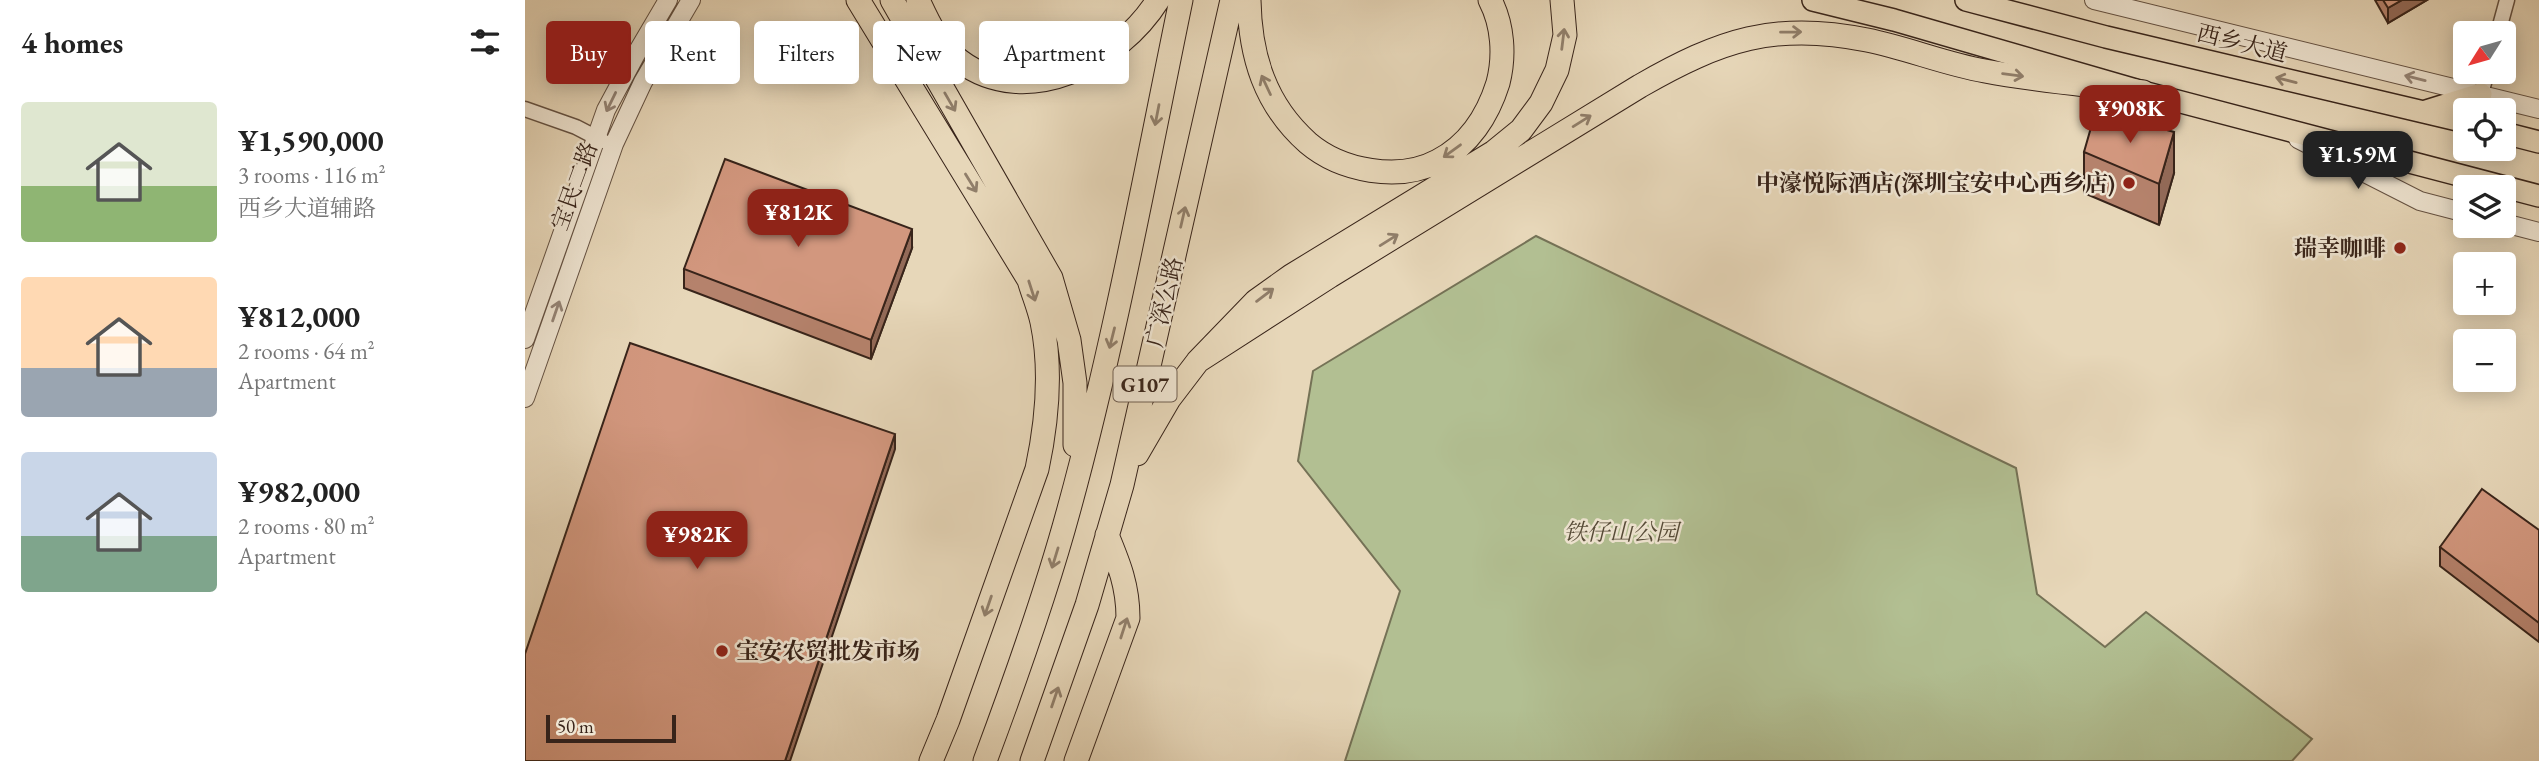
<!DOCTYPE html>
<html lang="en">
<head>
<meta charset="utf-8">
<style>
  :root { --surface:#fff; --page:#f6f6f6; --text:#222; --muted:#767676; --accent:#8f2418 }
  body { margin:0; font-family:"EB Garamond","Noto Serif SC",serif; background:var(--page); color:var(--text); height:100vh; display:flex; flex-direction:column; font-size:26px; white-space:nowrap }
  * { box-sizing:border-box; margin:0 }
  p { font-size:23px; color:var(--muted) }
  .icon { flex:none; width:38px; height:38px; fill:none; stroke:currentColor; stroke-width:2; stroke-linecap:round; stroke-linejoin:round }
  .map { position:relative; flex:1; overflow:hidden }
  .sheet { display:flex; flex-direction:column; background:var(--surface); width:525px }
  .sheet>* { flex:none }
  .banner { position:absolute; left:21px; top:21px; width:665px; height:63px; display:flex; gap:14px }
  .needle { width:46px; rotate:233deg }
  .fabs { position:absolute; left:1928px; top:21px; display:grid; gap:14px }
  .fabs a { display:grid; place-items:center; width:63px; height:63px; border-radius:7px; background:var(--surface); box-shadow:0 4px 18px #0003; font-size:35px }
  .scale { position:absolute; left:21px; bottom:18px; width:130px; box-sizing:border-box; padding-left:7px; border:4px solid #38241a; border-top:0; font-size:19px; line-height:24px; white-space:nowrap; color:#38241a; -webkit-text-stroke:5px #efe5d2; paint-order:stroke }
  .price { position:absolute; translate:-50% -60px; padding:0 16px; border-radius:14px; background:var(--accent); color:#fff; font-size:23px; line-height:46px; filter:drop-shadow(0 2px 4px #0008) }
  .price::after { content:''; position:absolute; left:50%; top:42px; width:21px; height:16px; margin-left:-10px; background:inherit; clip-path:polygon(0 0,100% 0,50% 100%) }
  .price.active { background:#222; color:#fff }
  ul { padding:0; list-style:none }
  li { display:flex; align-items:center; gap:21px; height:175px; padding:0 21px }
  li span { display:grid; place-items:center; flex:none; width:196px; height:140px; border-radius:7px; color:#555 }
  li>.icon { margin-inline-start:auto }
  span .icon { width:84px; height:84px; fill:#fffc; stroke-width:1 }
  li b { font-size:30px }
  h2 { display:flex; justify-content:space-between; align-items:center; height:84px; padding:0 21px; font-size:30px }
  .pill { padding:0 24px; border-radius:7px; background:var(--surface); box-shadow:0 4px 18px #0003; font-size:24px; line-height:63px }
  .pill.active { background:var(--accent); color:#fff }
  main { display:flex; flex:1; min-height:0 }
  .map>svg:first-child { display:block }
  .green { fill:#b2bf92; stroke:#757256; stroke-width:2 }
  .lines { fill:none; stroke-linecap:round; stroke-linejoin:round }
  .minor-casing { stroke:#645142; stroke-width:17 }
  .tertiary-casing { stroke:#645142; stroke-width:20 }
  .primary-casing { stroke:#38241a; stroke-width:24 }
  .trunk-casing { stroke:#38241a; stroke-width:25 }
  .minor { stroke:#efe5d2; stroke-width:14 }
  .tertiary { stroke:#efe5d2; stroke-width:18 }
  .primary { stroke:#e7d7b9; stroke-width:21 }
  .trunk { stroke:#e7d7b9; stroke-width:23 }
  .wall { fill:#b5826c; stroke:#38241a; stroke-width:2 }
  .shaded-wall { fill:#936a58; stroke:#38241a; stroke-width:2 }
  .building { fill:#d2977e; stroke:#38241a; stroke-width:2 }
  .oneway { stroke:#907e6a }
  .oneway2 { stroke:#948476 }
  .poi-dot { fill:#8f2418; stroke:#efe5d2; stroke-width:2.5 }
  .labels { text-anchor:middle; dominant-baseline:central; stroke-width:5; stroke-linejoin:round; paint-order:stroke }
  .shield { fill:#efe5d2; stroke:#6f5e51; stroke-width:2 }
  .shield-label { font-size:21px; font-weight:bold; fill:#38241a }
  .street-label { font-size:23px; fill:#38241a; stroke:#efe5d2 }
  .poi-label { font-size:23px; font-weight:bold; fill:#38241a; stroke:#efe5d2; text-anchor:end }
  .park-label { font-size:23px; font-style:italic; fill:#564b38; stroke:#efe5d2 }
</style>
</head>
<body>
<main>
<section class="sheet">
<h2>4 homes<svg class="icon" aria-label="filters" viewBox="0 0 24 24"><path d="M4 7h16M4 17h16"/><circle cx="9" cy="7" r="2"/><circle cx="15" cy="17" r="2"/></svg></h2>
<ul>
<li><span style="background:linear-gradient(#dfe7d0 60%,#8fb573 0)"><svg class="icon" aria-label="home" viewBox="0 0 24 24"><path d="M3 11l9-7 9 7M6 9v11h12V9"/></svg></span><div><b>¥1,590,000</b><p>3 rooms · 116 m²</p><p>西乡大道辅路</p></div></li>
<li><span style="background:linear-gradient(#ffd9b3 65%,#9aa5b1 0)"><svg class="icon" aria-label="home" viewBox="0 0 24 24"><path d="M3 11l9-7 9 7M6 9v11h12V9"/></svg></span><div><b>¥812,000</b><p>2 rooms · 64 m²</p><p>Apartment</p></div></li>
<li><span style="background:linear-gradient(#c9d6e8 60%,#7fa58c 0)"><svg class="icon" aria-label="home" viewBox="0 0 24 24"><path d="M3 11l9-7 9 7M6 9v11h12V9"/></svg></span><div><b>¥982,000</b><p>2 rooms · 80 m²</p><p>Apartment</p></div></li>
</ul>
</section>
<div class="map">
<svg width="2014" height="761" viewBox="0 0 2014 761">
  <rect width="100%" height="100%" fill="#e7d7b9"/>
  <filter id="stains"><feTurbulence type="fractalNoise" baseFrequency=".00286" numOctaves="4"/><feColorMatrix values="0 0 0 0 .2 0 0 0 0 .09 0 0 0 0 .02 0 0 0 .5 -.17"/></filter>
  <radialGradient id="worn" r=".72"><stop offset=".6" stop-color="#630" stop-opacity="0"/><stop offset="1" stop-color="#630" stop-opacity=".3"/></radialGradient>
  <path class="green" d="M1011,236l480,232 21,126 68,53 41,-35 166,127 -20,22h-947l55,-170 -102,-130 15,-90z"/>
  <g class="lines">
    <g class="minor-casing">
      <path id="minor" d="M1973,33l9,-33
        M1956,94l6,-22
        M0,109l51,18 27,14"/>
    </g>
    <g class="tertiary-casing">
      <path id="tertiary" d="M1569,0l445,109
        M1773,139l122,62 46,12
        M1979,223l35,9
        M0,339l81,-229 29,-54 33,-56
        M0,398l89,-254 29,-62 48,-82"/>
    </g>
    <g class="primary-casing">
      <path id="primary" d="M1288,0l81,20 249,72 396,104
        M1441,0l140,37 360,85
        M1901,111l55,-17
        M1979,133l35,9"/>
    </g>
    <g class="trunk-casing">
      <path id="trunk" d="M333,0l171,280c4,14 10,28 13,42 10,48 5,100 -5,147l-89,251 -17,41
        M367,0l159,278 18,62 6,43v62
        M393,0c10,22 21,46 42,61 67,50 159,1 198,-61
        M724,0c1,56 16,105 59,143 33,28 91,39 130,18 31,-16 50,-46 60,-78 7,-27 5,-58 -8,-83
        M673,361l132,-85 310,-190c80,-46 135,-65 227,-46 40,8 78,24 118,31 52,10 106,14 158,21
        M612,454l32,-55 29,-38 58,-60 35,-25 203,-124 27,-22 20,-27 16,-33 8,-35 -3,-35
        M460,761c31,-83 61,-167 84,-252 46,-168 77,-339 112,-509
        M507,761l55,-156 35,-120 110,-485
        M551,761l52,-143c0,-32 -9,-54 -21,-83"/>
    </g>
    <use href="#minor" class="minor"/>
    <use href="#tertiary" class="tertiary"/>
    <use href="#primary" class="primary"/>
    <use href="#trunk" class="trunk"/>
  </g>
  <path class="wall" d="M1850,0h52l-39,23z
    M1559,152l90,21 -15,52 -75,-32z
    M387,248l-41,111 -187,-71v-19z
    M2014,530v112l-99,-76v-19z"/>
  <path class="shaded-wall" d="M1877,0h25l-39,23v-15z
    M1649,132v41l-15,52v-41z
    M387,229v19l-41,111v-19z
    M370,434v15l-105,312h-5z"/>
  <path class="building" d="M1858,0h19l-14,8z
    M1571,110l78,22 -15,52 -75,-32z
    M200,159l187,70 -41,111 -187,-71z
    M105,343l265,91 -110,327h-260v-107z
    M1957,489l57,41v93l-99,-76z"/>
  <defs><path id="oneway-shaft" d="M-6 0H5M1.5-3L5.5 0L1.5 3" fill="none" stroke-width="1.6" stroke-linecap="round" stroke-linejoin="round" transform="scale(1.75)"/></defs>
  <g class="oneway">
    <use href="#oneway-shaft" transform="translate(1266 32) rotate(-1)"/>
    <use href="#oneway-shaft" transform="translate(1038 39) rotate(-83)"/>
    <use href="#oneway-shaft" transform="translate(1488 75) rotate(7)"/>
    <use href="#oneway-shaft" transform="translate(1761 80) rotate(-166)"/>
    <use href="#oneway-shaft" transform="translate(741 85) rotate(-115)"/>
    <use href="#oneway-shaft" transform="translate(425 102) rotate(60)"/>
    <use href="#oneway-shaft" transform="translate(632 115) rotate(101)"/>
    <use href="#oneway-shaft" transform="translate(1057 121) rotate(-32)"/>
    <use href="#oneway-shaft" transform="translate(927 151) rotate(144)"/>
    <use href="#oneway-shaft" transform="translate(446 183) rotate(58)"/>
    <use href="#oneway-shaft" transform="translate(658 217) rotate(-77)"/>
    <use href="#oneway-shaft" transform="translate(864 240) rotate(-32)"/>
    <use href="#oneway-shaft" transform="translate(507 291) rotate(72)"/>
    <use href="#oneway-shaft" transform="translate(740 295) rotate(-37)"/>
    <use href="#oneway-shaft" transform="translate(587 338) rotate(104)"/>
    <use href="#oneway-shaft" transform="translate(530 558) rotate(107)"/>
    <use href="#oneway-shaft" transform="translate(463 606) rotate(109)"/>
    <use href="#oneway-shaft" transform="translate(599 628) rotate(-72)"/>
    <use href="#oneway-shaft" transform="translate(530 697) rotate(-71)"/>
  </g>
  <g class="oneway2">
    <use href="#oneway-shaft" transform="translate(1890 78) rotate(-166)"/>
    <use href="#oneway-shaft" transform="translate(86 102) rotate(116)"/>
    <use href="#oneway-shaft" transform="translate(31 311) rotate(-71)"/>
  </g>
  <g class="poi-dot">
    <circle cx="1604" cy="183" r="7"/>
    <circle cx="1875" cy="248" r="7"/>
    <circle cx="197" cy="651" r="7"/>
  </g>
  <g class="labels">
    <rect class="shield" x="588.5" y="366.5" width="63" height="35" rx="5"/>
    <g class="shield-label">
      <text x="620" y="384">G107</text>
    </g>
    <g class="street-label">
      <text transform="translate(1717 43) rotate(14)">西乡大道</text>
      <text transform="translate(49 186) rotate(-70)">宝民二路</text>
      <text transform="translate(639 302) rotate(-77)">广深公路</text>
    </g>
    <g class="poi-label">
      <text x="1590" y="183">中濠悦际酒店(深圳宝安中心西乡店)</text>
      <text x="1861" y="248">瑞幸咖啡</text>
      <text x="211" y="651" text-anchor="start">宝安农贸批发市场</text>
    </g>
    <g class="park-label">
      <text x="1096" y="532">铁仔山公园</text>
    </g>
  </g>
  <rect width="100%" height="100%" filter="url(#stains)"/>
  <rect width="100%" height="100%" fill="url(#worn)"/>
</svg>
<div class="fabs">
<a><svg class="needle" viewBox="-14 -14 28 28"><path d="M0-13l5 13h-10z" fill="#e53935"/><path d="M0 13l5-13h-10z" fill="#767676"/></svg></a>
<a><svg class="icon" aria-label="locate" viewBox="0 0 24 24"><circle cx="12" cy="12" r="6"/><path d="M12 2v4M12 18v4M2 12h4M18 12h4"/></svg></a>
<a><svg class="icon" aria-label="layers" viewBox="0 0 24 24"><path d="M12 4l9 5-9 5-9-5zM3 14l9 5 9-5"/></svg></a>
<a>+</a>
<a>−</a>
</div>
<div class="scale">50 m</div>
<b class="price" style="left:1605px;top:145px">¥908K</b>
<b class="price active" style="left:1833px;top:191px">¥1.59M</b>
<b class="price" style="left:273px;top:249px">¥812K</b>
<b class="price" style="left:172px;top:571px">¥982K</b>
<div class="banner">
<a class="pill active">Buy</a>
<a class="pill">Rent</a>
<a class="pill">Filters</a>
<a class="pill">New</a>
<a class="pill">Apartment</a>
</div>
</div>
</main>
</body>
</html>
